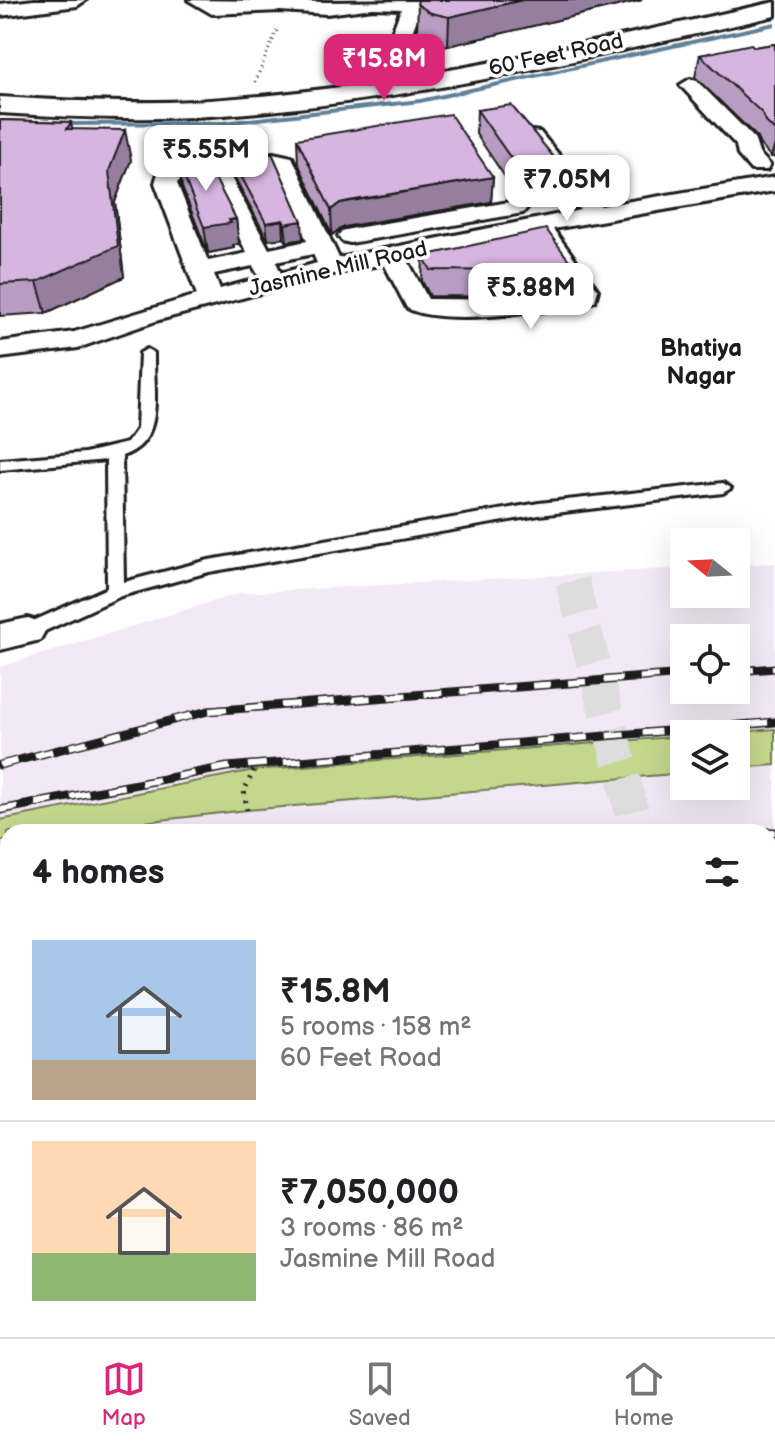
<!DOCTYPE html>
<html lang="en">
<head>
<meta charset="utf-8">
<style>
  :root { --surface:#fff; --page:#f6f6f6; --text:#202124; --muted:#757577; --line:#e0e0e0; --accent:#db2777 }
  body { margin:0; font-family:"Balsamiq Sans",sans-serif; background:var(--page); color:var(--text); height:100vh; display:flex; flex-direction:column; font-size:30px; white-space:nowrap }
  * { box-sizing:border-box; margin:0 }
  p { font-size:26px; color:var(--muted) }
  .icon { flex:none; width:44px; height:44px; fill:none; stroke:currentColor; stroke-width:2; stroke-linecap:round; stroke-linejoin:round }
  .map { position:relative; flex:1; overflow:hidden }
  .side { position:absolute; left:0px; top:824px; width:776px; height:514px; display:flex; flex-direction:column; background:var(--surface); border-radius:24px 24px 0 0; box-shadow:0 8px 32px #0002 }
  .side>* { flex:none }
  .needle { width:52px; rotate:288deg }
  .buttons { position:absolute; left:670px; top:528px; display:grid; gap:16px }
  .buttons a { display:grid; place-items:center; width:80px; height:80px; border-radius:0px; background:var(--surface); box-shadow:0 8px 32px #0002; font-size:40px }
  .price { position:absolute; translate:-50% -68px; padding:0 18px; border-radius:16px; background:#fff; color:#222; font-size:26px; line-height:52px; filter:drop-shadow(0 2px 4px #0008) }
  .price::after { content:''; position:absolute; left:50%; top:48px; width:24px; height:18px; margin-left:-12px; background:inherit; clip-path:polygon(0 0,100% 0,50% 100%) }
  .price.on { background:var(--accent); color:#fff }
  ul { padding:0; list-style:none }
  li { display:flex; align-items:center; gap:24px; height:200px; padding:0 32px }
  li+li { border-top:2px solid var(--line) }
  li span { display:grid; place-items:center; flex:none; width:224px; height:160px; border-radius:0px; color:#555 }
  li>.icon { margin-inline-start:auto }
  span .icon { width:96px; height:96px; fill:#fffc; stroke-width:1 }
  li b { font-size:34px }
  h2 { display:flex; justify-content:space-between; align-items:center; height:96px; padding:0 32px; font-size:34px }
  .tabs { display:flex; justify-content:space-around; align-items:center; height:112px; border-top:2px solid var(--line); background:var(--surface); font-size:22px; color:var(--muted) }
  .tabs a { display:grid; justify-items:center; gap:4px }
  .tabs .on { color:var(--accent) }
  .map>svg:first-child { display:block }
  .built { fill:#f3e9f6; fill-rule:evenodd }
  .green { fill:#c4d88d; stroke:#707a54; stroke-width:2 }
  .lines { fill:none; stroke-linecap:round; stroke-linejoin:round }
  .stream { fill:#608098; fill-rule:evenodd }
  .street-tunnel { stroke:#ddd; stroke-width:34; stroke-dasharray:34 17; stroke-linecap:butt }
  .lane-casing { stroke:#1c1c1c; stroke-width:6 }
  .street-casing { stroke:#1c1c1c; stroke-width:6 }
  .secondary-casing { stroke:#1c1c1c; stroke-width:6 }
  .path-far1 { stroke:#1c1c1c; stroke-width:3; stroke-dasharray:1 4; stroke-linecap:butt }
  .path { stroke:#1c1c1c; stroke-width:5; stroke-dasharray:2 6; stroke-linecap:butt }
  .lane { fill:#fff; fill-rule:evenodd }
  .street { fill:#fff; fill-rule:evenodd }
  .secondary { fill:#fff; fill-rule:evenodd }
  .rail-far1-casing { stroke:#1c1c1c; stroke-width:9 }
  .rail-casing { stroke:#1c1c1c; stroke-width:11 }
  .rail-far1 { stroke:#fff; stroke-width:6; stroke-dasharray:18; stroke-linecap:butt }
  .rail { stroke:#fff; stroke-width:8; stroke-dasharray:23; stroke-linecap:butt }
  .wall { fill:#b89cc2; stroke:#1c1c1c; stroke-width:2 }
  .shaded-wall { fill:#967f9e; stroke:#1c1c1c; stroke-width:2 }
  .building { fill:#d6b5e1; stroke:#1c1c1c; stroke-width:2 }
  .labels { text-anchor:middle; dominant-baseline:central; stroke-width:7; stroke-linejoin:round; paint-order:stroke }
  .far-street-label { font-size:22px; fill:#1c1c1c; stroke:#fff }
  .far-neighbourhood-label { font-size:24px; font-weight:bold; fill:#1c1c1c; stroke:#fff }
</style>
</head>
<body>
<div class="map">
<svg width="775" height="1337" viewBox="0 0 775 1337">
  <rect width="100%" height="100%" fill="#fff"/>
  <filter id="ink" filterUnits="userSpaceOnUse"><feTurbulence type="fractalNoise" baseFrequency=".0125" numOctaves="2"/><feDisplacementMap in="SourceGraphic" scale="16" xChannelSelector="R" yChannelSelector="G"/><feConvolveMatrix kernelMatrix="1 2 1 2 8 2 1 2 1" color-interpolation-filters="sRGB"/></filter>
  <g filter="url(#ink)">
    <path class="built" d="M775,563v449h-7v-180h-760v247h-8v-412l240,-74 444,-25v26h52v-29zM684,638h52v52h-52zM684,734h52v52h-52z"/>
    <path class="green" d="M775,729v36l-39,3v-34h-23z
      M684,736v37l-437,37 -190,22h-49v8l-8,1v-21l254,-50z"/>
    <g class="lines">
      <path class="stream" d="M775,22v4l-355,77 -197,22 -164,1 -3,-2 3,-2 164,-1 197,-22z"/>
      <path class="street-tunnel" d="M572,581l65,251"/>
      <g class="lane-casing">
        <path id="lane" d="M147,349l7,4c-1,38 12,89 -32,103l2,126 85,-22 330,-57 184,-20 8,5 -8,5 -184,22 -330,57 -88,24 -87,40h-12l-3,-5 3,-5 85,-38 -1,-128 -106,10v-10l85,-7 42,-10 10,-14 3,-76z"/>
      </g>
      <g class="street-casing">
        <path id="street" d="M34,0h52l-9,6 -77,10v-12z
          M188,0l139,2 171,-2 -8,11 -7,2 -63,-3 -7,20 1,5 19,12 -10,6 -27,-15 -3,-8 8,-21 -28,-1 -46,6 -47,-3 -68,3z
          M690,79l7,2 57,57 5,15 11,12 -3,5h-16l-13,-15 -2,-10 -56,-60z
          M532,131l8,1 61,74 174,-29v14l-222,38 45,61 -3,11 -9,3c-38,7 -146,23 -179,4l-23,-44 -51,10 -174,46 -81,28 -78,10v-16l74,-10 123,-37 -42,-112 3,-10 10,-6 105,-14 19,4 47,101 241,-48 -59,-73zM275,167l32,74 -38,8 -41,-77zM207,175l40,78 -39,8 -31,-78 5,-5zM532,234l41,57 -52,9 -93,-1 -21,-40zM313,254l4,9 -36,10 -5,-11zM253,266l7,12 -40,11 -6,-15z
          M515,201l8,2 4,5 -4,5 -173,30 -8,-2 -4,-5 4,-5 8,-2z
          M28,618l12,4 5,9 -5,9 -40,10v-26z"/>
      </g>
      <g class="secondary-casing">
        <path id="secondary" d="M775,2v14c-191,43 -384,90 -581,101 -65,3 -129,0 -194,-4v-16c65,4 129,7 194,4 197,-11 390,-57 581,-99z
          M775,1053v56l-7,1v-56z
          M0,1109h8v58h-8z
          M768,1115h7v58h-7z
          M8,1187v60l-8,1v-60z"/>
      </g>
      <path class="path-far1" d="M255,82l23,-54"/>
      <path class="path" d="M247,810l-3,-19 10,-21"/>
      <use href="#lane" class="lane"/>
      <use href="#street" class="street"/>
      <use href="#secondary" class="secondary"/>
      <g class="rail-far1-casing">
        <path id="rail-far1" d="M736,671l39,-3
          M0,765l208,-54 476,-37
          M0,810l227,-43 548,-45
          M768,832h7
          M768,851h7"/>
      </g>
      <g class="rail-casing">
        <path id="rail" d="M0,902l8,-1
          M768,918l7,-1
          M0,922l8,-1
          M768,944l7,-1
          M0,988h8
          M0,1023h8"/>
      </g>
      <use href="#rail-far1" class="rail-far1"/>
      <use href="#rail" class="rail"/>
    </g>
    <path class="wall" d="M418,0h224l-194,46 -18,-4 -13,-9z
      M775,44v113h-4l-11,-12 -4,-9 -61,-59 5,-22z
      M477,110l85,57 -3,25 -39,7 -44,-65z
      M0,120l71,2 1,7 59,31 -16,42 9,75 -78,36 -46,3z
      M297,139l196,38 -2,25 -142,24 -8,2 -9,7 -34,-72z
      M232,159l71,80 -16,3 -3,-4 -16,2 -34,-64z
      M178,162l58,57 3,25 -6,1 1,3 -26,5 -26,-66z
      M423,256l148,7 -3,26 -47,8 -91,-1 -8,-15z
      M282,1330h124v4l-45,2v1h-79z
      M615,1330h103l-3,7h-103z"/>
    <path class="shaded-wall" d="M522,0h120l-194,46 1,-29z
      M125,130l6,30 -16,42 9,75 -78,36 -9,-31z
      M775,144v13h-4z
      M562,167l-3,25 -39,7 2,-25z
      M493,177l-2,25 -142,24 -8,2 -9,7 -1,-25 9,-7z
      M236,219l3,25 -6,1 1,3 -26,5 -4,-26z
      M283,220l1,18 -16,2 -2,-17z
      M302,221l1,18 -16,3 -2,-18z
      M571,263l-3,26 -47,8 2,-26z"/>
    <path class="building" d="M418,0h104l-73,17 -18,-4 -14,-9z
      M751,44l3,3 21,-3v87l-9,-9 -4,-9 -62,-58z
      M511,105l51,62 -40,7 -45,-64z
      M450,114l43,63 -144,24 -9,2 -9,7 -34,-71z
      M0,120l71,2 -4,7 58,1 -16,41 9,75 -81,36 -37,2z
      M272,153l30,68 -17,3 -2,-4 -17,3 -34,-64z
      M204,157l32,62 -7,1 2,3 -27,4 -26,-65z
      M546,229l25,34 -48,8 -92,-1 -8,-14z
      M282,1330h78v7h-78z
      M621,1330h97l-3,7h-98z"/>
  </g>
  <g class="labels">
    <g class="far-street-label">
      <text transform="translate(556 55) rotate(-12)">60 Feet Road</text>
      <text transform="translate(338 269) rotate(-13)">Jasmine Mill Road</text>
    </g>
    <g class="far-neighbourhood-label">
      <text x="701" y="348">Bhatiya<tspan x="701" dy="28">Nagar</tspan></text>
    </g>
  </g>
</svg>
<div class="buttons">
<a><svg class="needle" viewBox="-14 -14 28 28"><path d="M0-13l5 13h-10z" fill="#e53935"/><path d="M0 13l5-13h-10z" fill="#757577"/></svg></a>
<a><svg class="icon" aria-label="locate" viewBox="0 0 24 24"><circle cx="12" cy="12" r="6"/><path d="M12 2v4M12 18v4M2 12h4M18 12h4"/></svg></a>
<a><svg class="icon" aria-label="layers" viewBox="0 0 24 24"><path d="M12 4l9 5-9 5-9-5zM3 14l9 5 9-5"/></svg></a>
</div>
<b class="price on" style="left:384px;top:102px">₹15.8M</b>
<b class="price" style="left:206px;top:193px">₹5.55M</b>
<b class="price" style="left:567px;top:223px">₹7.05M</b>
<b class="price" style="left:531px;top:331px">₹5.88M</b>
<section class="side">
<h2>4 homes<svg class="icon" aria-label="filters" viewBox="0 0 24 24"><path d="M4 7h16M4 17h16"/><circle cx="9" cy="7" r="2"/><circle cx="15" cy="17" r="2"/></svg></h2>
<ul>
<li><span style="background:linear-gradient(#a9c7e8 75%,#b9a48a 0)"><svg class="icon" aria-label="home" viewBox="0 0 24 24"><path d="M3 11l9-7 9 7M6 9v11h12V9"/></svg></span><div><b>₹15.8M</b><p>5 rooms · 158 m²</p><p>60 Feet Road</p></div></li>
<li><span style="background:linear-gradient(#ffd9b3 70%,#8fb573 0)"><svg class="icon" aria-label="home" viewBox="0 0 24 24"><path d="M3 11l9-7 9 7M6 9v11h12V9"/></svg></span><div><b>₹7,050,000</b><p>3 rooms · 86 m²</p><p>Jasmine Mill Road</p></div></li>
</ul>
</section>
</div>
<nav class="tabs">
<a class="on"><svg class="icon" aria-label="map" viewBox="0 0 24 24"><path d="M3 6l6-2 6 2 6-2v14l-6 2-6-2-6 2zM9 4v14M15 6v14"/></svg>Map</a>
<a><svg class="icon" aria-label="saved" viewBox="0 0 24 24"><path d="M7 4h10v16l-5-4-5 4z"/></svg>Saved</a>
<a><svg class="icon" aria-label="home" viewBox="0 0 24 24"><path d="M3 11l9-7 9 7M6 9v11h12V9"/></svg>Home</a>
</nav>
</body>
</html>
